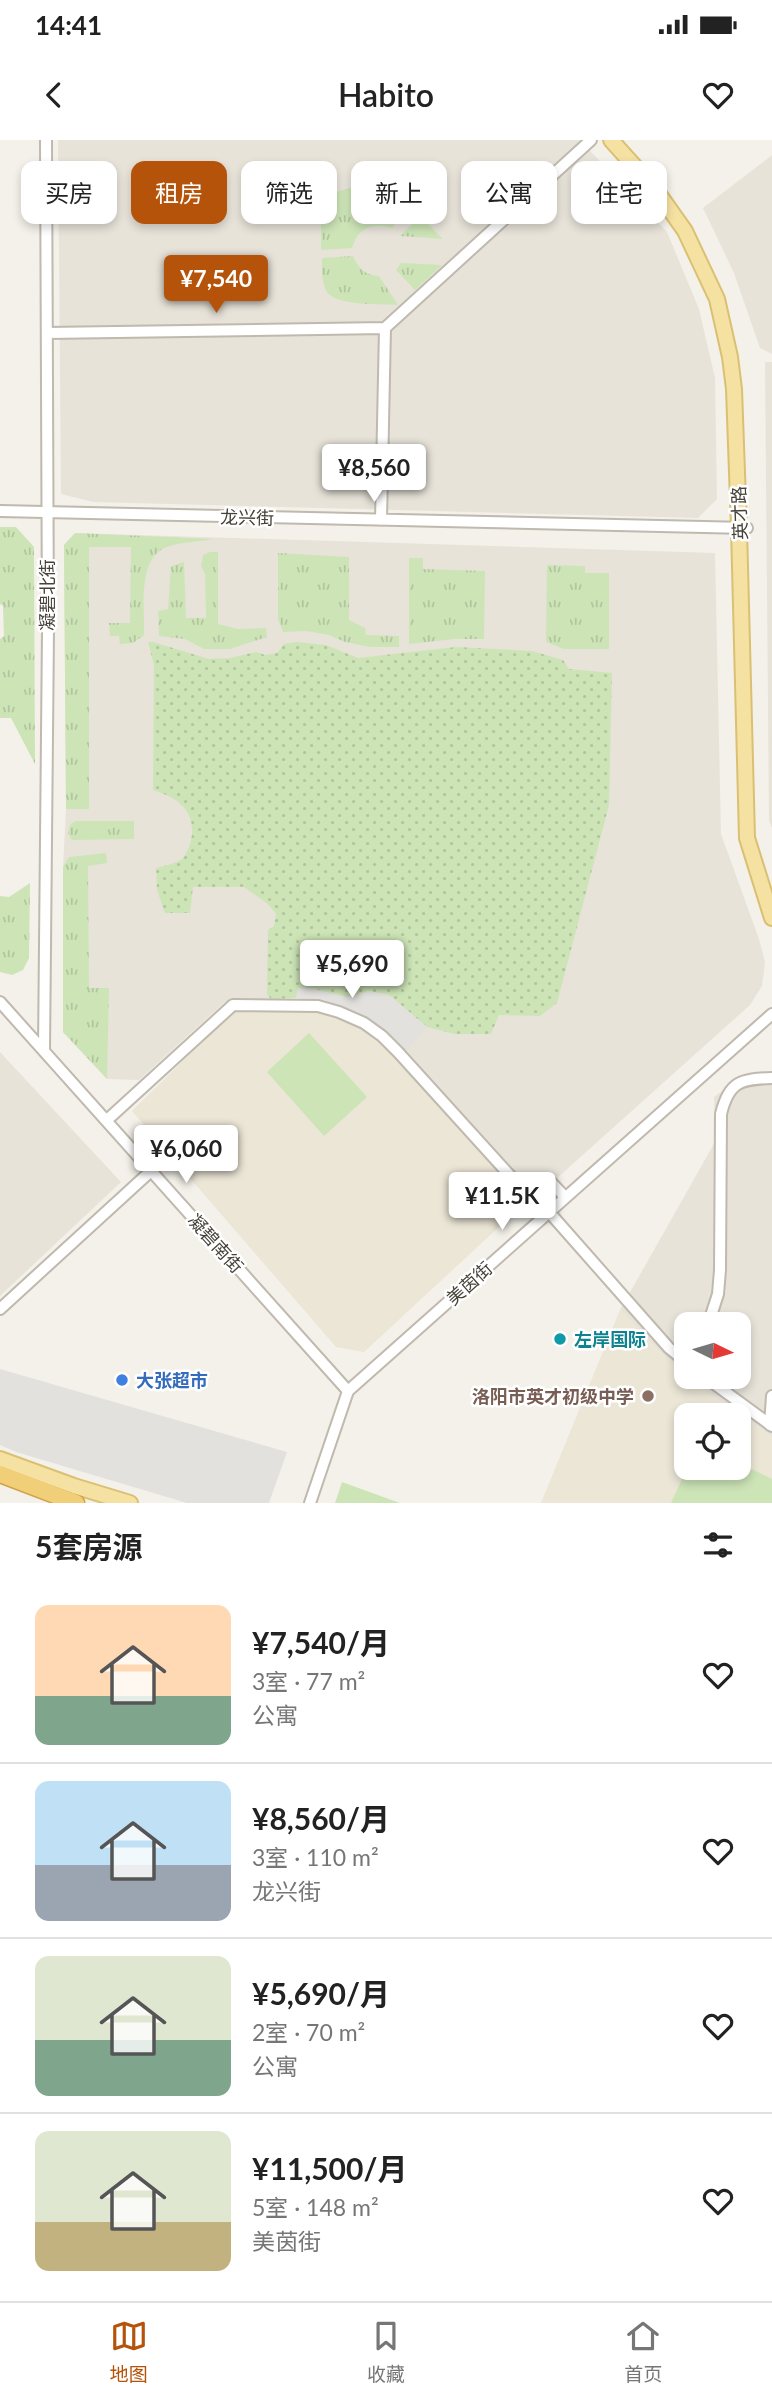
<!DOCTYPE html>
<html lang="zh">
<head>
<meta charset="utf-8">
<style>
  :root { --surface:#fff; --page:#f2f2f2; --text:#222; --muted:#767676; --line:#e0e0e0; --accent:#b45309 }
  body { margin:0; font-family:Lato,"Noto Sans SC",sans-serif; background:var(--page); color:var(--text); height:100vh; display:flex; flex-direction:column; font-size:26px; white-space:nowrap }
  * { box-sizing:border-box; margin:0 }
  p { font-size:23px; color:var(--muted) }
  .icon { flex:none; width:38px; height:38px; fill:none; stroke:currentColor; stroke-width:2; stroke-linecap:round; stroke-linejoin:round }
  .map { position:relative; height:1363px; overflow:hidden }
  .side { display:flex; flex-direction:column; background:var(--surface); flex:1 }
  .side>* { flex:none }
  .banner { position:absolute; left:21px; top:21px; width:732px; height:63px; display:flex; gap:14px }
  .needle { width:46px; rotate:95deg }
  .buttons { position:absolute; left:674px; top:1172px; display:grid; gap:14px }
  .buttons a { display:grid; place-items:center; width:77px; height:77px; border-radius:14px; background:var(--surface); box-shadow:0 4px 10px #0003; font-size:35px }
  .price { position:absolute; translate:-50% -60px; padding:0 16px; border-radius:7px; background:#fff; color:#222; font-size:23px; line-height:46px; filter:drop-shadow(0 2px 4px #0008) }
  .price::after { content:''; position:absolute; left:50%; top:42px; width:21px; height:16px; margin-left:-10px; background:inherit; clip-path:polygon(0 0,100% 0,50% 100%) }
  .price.selected { background:var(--accent); color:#fff }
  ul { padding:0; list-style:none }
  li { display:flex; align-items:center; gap:21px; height:175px; padding:0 35px }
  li+li { border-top:2px solid var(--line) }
  li span { display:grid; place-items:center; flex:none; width:196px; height:140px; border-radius:14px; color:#555 }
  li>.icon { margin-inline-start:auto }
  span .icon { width:84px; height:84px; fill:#fffc; stroke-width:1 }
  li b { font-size:30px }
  h2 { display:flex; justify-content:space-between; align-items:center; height:84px; padding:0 35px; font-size:30px }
  .chip { padding:0 24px; border-radius:14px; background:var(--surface); box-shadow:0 4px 10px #0003; font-size:24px; line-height:63px }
  .chip.selected { background:var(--accent); color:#fff }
  .status { display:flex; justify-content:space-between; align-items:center; height:49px; padding:0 35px; background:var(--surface); direction:ltr }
  .status svg { height:19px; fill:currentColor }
  header { display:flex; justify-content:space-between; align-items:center; height:91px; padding:0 35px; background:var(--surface); font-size:32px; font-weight:600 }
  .tabs { display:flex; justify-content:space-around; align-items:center; height:98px; border-top:2px solid var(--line); background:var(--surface); font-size:19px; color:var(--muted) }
  .tabs a { display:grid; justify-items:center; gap:4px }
  .tabs .selected { color:var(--accent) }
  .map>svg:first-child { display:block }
  .residential { fill:#e7e3d9; fill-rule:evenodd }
  .education { fill:#ebe6d6; fill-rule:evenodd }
  .grass { fill:url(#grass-tufts) }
  .park { fill:#cde4b7 }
  .garden { fill:url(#garden-dots) }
  .parking { fill:#e3e1de }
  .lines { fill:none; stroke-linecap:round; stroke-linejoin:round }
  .minor-casing { stroke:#bfb9ae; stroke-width:14 }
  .major-casing { stroke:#dac073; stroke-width:18 }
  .highway-casing { stroke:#d0a548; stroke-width:19 }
  .minor { stroke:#fff; stroke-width:10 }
  .major { stroke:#f5e2a2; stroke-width:14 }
  .highway { stroke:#f1cf78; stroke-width:16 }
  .culture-dot { fill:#0f9aa8; stroke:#fff; stroke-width:2.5 }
  .shop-dot { fill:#3f7fe0; stroke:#fff; stroke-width:2.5 }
  .education-dot { fill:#8d6e63; stroke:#fff; stroke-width:2.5 }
  .labels { text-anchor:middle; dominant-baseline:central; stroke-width:5; stroke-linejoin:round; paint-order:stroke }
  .street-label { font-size:18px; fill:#474239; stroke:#fff }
  .culture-label { font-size:18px; font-weight:bold; fill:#0d838f; stroke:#fff; text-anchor:start }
  .shop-label { font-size:18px; font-weight:bold; fill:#366cbe; stroke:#fff; text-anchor:start }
  .education-label { font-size:18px; font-weight:bold; fill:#785e54; stroke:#fff; text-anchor:end }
</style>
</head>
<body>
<div class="status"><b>14:41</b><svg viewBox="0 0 49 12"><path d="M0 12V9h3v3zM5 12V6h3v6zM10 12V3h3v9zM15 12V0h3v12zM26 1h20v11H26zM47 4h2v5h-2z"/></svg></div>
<header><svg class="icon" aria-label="back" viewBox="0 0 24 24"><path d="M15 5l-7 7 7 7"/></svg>Habito<svg class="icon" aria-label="heart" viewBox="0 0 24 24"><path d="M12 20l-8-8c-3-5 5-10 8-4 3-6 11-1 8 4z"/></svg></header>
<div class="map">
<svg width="772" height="1363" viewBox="0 0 772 1363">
  <defs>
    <pattern id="grass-tufts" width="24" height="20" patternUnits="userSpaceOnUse" patternTransform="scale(1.75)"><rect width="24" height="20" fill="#cde4b7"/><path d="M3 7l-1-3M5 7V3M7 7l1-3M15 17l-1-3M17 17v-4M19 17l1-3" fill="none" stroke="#b1c59e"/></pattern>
    <pattern id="garden-dots" width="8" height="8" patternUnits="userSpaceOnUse" patternTransform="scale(1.75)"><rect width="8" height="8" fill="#cde4b7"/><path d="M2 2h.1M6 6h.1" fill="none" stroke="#b1c59e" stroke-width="1.8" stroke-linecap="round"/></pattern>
  </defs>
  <rect width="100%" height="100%" fill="#f4f1ea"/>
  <path class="residential" d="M58,0h522l87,92 32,77 16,69 2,121 -19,19 -605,-16 -32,-8z
    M772,15v199l-12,-6 -26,-75 -31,-65z
    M765,222h7v466l-3,-7z
    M75,393l640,20 6,281 38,105 6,23 -3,24 -12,19 -213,191 -130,-145 -36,-29 -47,-22 -28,-2 -71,4 -86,78 -32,-1 -44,-47v-165l3,-58 -2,-264z
    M0,912l121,130 -121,114z
    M772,933v364l-89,-61 -63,-66 95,-168 -1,-45 30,-22zM686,1185h52v52h-52z"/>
  <path class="education" d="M241,868l73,2 37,11 30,19 145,162 -162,150 -28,-5 -204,-236 88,-87z
    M620,1170l63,66 89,61v66h-231zM686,1276h52v52h-52z"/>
  <path class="grass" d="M353,47c25,1 37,3 57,19l-18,22c-18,-6 -35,0 -40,20l-31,2v-49l15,-9z
    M420,76l23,23 -43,-3z
    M353,116c6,13 12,19 26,20l19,29c-16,-1 -62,1 -71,-13 -6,-10 -5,-24 -5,-34z
    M401,123l41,2 -27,25 -19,-20z
    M0,387h16l18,20 1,217 -24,-46h-11v-79l4,-3 -1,-30 -3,-2z
    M75,393l138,6c-14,3 -35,3 -49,9 -27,14 -19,61 -20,87l-11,8 -13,1 -1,-8h-9l-1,-13h21l1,-76h-42v262h-23l-2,-264z
    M210,412h8v72l20,5 28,-1 1,9 -37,12h-26l-19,-10 -26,-3 -1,-25 10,-2 3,-43 13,-4 2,56h20l-1,-44 -4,-8 2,-11z
    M278,413l71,4v63l16,8 1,7 33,1v11h-29l-25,-5 -16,-7 -23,-4 -23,1 -5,-13z
    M409,418h14v11l62,2 -1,68h-30l-45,5z
    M547,425l38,1v7h24v76h-45l-18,-7z
    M75,681h59v18l-62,1 -4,-7 2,-8z
    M106,713l1,10 -19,3 1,122h20l-2,91 -44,-47v-165l6,-10z
    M30,743l-1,75 -6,12 -11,5 -12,-3v-76l9,1z"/>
  <path class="park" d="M309,893l58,64 -43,39 -57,-64z
    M739,1323l33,16v24h-101l16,-35h51z
    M342,1342l58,21h-65z"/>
  <path class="garden" d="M148,502h5l56,17 21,-1 26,-6 9,3 12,-2 7,-9 12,-2 30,3 32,13 98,-11 76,4 31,9 6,9 43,4 -3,132 -52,198 -17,13 -41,-1 -8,19h-36l-28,-7 -38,-32 -20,-4 -23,6 -48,-8 -2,9 -25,1 -4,-5 1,-64 6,-4 2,-12c-8,-13 -20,-17 -32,-27h-51l-3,26h-25l-8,-23 -1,-22c7,-2 19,-4 26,-9 6,-6 9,-17 10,-25 2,-26 -17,-37 -39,-44l1,-125z"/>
  <path class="parking" d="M298,848h14l34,9 23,-6 20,4 38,32 -20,24 -36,-29 -18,-10 -29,-12 -28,-2z
    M0,1229l287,83 -18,51h-82l-171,-51 -16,-7z"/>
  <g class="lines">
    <g class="minor-casing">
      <path id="minor" d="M47,193l338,-5
        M0,371l747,17
        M381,380l4,-192 206,-188
        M0,862l348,389
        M44,910l4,-420 -2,-490
        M107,980l126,-115 85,1 21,6 25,11 18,13 16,16 116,128 9,1 25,-2 17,18
        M549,1072l120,136 17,14
        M0,1169l152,-139
        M708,1185l10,-31 2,-24 1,-156c8,-33 20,-35 51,-36
        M705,1237l67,49
        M770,1285l2,-29
        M310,1363l38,-112 424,-377"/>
    </g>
    <g class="major-casing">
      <path id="major" d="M611,0l45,50 29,41 32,68 13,58 4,32 5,139 8,310 25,80
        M0,1319l74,27 56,17"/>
    </g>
    <g class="highway-casing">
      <path id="highway" d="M0,1334l76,29"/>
    </g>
    <use href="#minor" class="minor"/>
    <use href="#major" class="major"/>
    <use href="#highway" class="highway"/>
  </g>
  <circle class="culture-dot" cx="560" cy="1199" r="7"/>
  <circle class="shop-dot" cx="122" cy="1240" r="7"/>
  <circle class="education-dot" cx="648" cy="1256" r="7"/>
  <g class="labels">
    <g class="street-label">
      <text transform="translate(739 373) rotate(-92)">英才路</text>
      <text transform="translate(247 377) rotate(1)">龙兴街</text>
      <text transform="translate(47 455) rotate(-90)">凝碧北街</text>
      <text transform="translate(216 1103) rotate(48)">凝碧南街</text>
      <text transform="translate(469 1143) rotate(-42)">美茵街</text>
    </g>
    <g class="culture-label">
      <text x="574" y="1199">左岸国际</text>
    </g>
    <g class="shop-label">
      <text x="136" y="1240">大张超市</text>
    </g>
    <g class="education-label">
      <text x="634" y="1256">洛阳市英才初级中学</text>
    </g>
  </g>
</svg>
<div class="buttons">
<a><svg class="needle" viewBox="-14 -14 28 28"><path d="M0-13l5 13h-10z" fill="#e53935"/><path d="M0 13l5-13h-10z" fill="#767676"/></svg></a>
<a><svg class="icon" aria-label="locate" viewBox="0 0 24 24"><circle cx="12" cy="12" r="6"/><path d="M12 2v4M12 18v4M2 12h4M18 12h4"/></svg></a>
</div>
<b class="price selected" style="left:216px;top:175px">¥7,540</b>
<b class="price" style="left:374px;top:364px">¥8,560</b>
<b class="price" style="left:352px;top:860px">¥5,690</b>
<b class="price" style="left:186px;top:1045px">¥6,060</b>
<b class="price" style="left:502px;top:1092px">¥11.5K</b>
<div class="banner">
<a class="chip">买房</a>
<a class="chip selected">租房</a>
<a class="chip">筛选</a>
<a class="chip">新上</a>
<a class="chip">公寓</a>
<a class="chip">住宅</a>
</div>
</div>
<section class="side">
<h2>5套房源<svg class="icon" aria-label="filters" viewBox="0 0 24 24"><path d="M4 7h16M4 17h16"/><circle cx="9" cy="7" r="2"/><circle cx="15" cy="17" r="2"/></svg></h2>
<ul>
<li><span style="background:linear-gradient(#ffd9b3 65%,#7fa58c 0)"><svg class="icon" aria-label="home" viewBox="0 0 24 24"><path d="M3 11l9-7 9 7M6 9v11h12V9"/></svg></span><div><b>¥7,540/月</b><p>3室 · 77 m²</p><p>公寓</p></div><svg class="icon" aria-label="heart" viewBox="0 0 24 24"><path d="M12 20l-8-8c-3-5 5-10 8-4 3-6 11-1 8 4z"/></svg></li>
<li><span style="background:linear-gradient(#bfe0f5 60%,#9aa5b1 0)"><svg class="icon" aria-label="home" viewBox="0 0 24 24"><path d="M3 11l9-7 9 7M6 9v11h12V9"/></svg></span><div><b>¥8,560/月</b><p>3室 · 110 m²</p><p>龙兴街</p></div><svg class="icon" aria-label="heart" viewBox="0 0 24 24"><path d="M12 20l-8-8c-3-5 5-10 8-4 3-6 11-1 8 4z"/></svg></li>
<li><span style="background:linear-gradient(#dfe7d0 60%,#7fa58c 0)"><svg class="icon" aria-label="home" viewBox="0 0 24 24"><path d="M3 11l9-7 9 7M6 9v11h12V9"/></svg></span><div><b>¥5,690/月</b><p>2室 · 70 m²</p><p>公寓</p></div><svg class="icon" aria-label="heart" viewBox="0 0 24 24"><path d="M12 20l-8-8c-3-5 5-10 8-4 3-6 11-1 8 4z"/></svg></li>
<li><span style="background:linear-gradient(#dfe7d0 65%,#c2b280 0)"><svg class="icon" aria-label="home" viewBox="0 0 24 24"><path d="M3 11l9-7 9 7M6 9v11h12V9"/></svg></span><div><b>¥11,500/月</b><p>5室 · 148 m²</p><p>美茵街</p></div><svg class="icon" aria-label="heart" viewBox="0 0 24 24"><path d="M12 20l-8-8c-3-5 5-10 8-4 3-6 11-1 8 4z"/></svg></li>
</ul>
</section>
<nav class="tabs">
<a class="selected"><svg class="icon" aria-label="map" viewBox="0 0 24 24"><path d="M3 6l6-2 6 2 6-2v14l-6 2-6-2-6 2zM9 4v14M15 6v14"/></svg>地图</a>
<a><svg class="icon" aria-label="saved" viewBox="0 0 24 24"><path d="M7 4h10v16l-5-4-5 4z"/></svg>收藏</a>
<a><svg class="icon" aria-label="home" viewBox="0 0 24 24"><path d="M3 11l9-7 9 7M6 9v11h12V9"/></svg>首页</a>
</nav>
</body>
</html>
